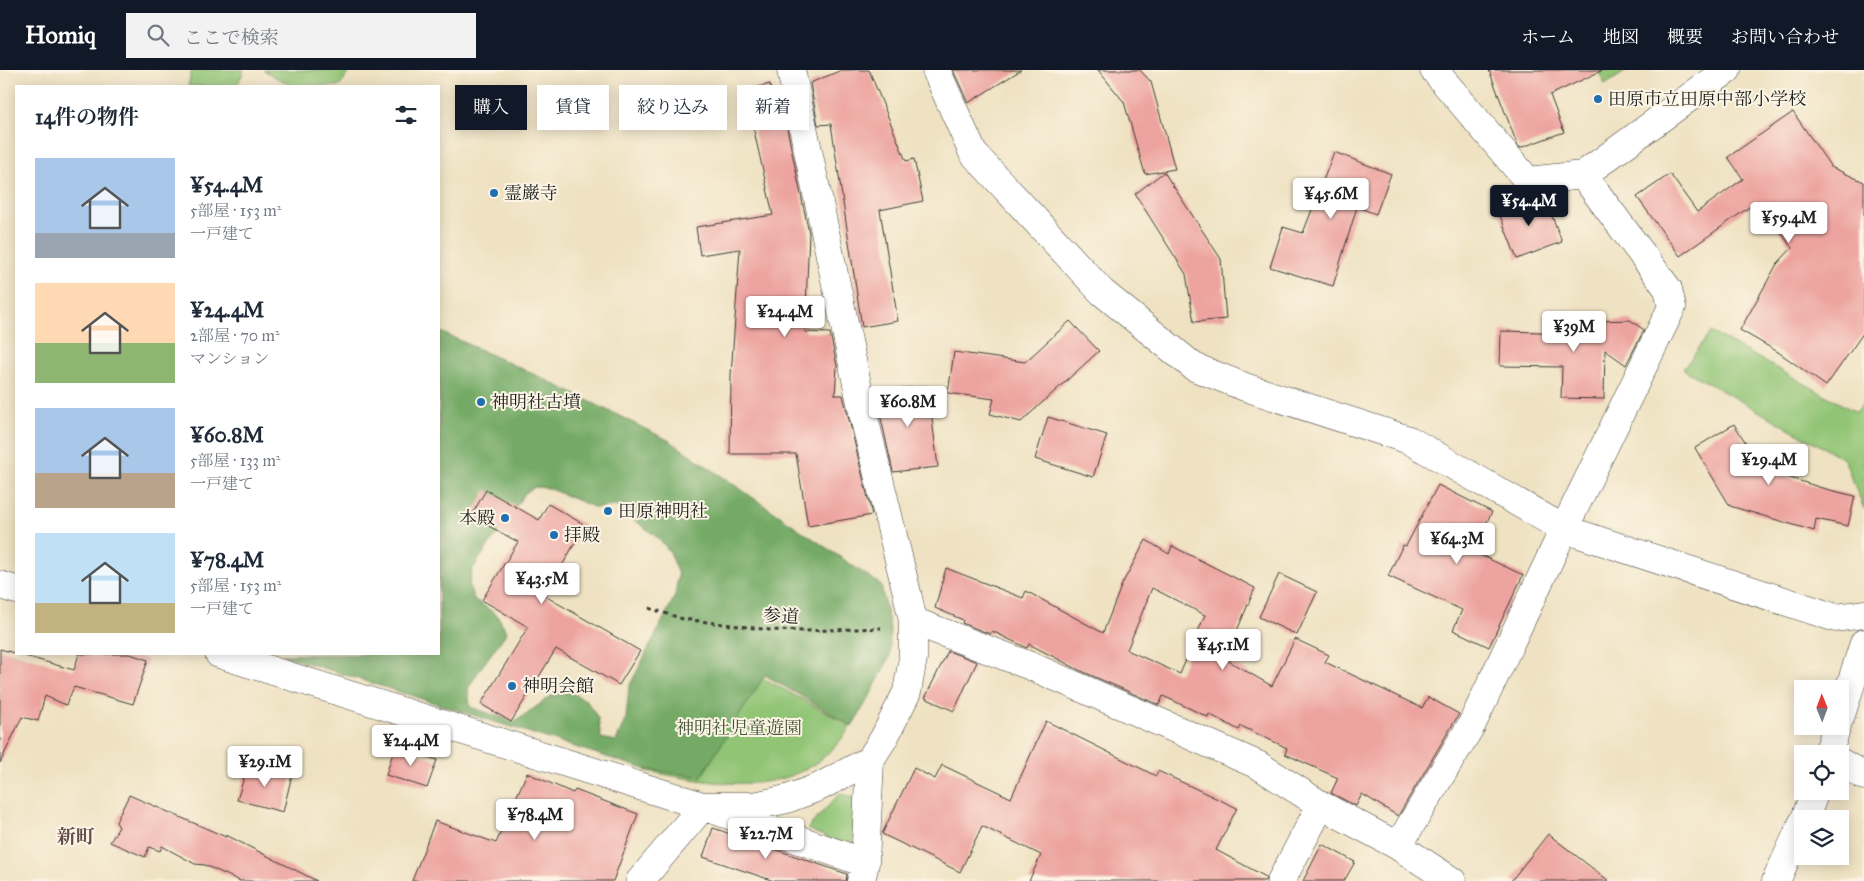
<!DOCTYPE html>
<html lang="ja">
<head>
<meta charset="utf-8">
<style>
  :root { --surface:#fff; --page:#f2f2f3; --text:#1f2937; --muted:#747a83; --accent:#111827 }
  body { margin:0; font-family:"IM FELL Great Primer","Noto Serif JP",serif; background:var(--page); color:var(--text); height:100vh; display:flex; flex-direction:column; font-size:19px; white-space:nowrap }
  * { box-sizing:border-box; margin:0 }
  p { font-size:16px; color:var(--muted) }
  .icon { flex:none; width:28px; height:28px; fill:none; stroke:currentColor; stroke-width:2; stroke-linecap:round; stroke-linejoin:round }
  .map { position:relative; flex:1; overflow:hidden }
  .details { position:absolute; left:15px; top:15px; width:425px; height:570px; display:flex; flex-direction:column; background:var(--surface); border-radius:0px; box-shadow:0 2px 12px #0003 }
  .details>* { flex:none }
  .top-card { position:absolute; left:455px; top:15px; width:475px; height:45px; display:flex; gap:10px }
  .needle { width:32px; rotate:359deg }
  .controls { position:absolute; left:1794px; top:610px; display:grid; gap:10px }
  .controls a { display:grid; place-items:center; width:55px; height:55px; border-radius:0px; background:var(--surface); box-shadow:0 2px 12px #0003; font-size:25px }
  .price { position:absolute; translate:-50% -42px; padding:0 11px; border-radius:5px; background:#fff; color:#222; font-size:16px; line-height:32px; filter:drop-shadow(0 1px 2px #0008) }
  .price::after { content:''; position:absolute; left:50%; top:30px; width:15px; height:11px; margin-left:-8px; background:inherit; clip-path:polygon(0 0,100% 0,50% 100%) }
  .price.current { background:var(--accent); color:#fff }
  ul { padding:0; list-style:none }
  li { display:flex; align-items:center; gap:15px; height:125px; padding:0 20px }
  li span { display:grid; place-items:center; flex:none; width:140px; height:100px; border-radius:0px; color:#555 }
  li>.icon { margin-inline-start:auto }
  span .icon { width:60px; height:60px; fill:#fffc; stroke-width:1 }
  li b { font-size:21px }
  h2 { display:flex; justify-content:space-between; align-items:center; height:60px; padding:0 20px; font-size:21px }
  .tag { padding:0 18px; border-radius:0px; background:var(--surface); box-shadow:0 2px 12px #0003; font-size:18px; line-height:45px }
  .tag.current { background:var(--accent); color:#fff }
  header { display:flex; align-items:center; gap:30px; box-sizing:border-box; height:70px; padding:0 25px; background:var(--accent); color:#fff }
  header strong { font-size:24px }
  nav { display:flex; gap:28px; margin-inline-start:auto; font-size:18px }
  .search { width:350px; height:45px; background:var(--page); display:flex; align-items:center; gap:12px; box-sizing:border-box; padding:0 18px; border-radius:0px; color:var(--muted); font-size:19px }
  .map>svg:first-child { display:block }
  .green { fill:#91c475; stroke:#567048 }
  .forest { fill:#74aa66; stroke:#486341; fill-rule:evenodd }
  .building { fill:#eda4a0; fill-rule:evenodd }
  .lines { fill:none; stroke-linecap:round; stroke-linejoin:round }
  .minor-casing { stroke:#3c3a35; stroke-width:29 }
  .path { stroke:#3c3a35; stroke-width:3; stroke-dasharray:4 4; stroke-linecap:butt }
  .minor { stroke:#fff; stroke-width:28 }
  .poi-dot { fill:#1f6fb2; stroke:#fcf5e5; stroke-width:2 }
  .labels { text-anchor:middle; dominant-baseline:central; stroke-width:4; stroke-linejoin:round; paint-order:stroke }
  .poi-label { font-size:18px; fill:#1c1c1c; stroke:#fcf5e5; text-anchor:start }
  .street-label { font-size:18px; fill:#1c1c1c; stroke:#fcf5e5 }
  .park-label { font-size:18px; fill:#45573b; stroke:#fcf5e5 }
  .neighbourhood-label { font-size:19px; font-weight:bold; fill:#654c4a; stroke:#fcf5e5 }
</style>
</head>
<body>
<header>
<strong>Homiq</strong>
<div class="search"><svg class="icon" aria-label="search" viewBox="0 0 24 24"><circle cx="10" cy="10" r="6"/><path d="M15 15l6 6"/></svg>ここで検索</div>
<nav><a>ホーム</a><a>地図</a><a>概要</a><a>お問い合わせ</a></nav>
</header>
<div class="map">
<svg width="1864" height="811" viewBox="0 0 1864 811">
  <rect width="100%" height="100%" fill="#fcf5e5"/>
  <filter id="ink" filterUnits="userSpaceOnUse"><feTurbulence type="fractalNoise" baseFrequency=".02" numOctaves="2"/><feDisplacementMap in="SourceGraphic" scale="10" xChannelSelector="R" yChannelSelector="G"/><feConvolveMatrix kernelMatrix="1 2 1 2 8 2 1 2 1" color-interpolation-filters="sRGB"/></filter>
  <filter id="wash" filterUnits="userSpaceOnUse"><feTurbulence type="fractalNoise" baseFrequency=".0096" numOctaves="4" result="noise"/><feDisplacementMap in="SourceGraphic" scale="20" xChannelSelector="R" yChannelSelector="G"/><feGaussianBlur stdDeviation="1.12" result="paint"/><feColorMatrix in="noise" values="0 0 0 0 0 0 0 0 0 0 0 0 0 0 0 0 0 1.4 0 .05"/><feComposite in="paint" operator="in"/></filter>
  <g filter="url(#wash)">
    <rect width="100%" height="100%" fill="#efe2c2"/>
    <path class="green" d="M192,0h52l-7,16h-49z
      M263,0h87l-10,16h-48z
      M1598,0h30l-23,15z
      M1711,262l145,80 8,-9v106l-20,-50 -161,-90z
      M717,583l134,73c-50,77 -129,59 -205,45z
      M840,723l16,6 -3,49 -46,-19z"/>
    <path class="forest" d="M439,261l103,47 128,63 211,144 9,43v28l-20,40 -18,30 -87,-51 -64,102 -56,-8 -363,-114 157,-1zM535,417l13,1 48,20 20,-2 42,32 12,14 8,23 -3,21 -46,91 -3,31 -10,23 -15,-3 -3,-20 -12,-18 -17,-8 -18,4 -36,26 -45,-15 -2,-18 10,-17 29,-40 -10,-17 -23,-16 -5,-13 3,-16 53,-77z"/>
    <g id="blocks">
      <path class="building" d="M842,0h27l37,91 8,-2 9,42 -43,9 18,111 -36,6 -31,-203 -13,1 -8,-42z
        M953,0h68l-53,33z
        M1098,0h42l11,12 24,87 -30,5 -21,-72z
        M1489,0h114l-53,25 14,37 -44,16 -3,-4z
        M770,14l3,14 7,-3 29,138 -4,99 25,1 7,33 -2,29h8l29,120 -64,11 -12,-72h-66l1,-79 9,-126 -40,6 -4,-28 77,-12 -21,-93 -9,-31z
        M1793,42l38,55 33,15v150l-38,54 -48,-34 -38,-22 37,-66 15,-16 -34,-47 -78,55 -43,-59 33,-23 27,38 46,-33 -15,-22z
        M1334,82l57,22 -15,40 -19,-7 -24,79 -63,-19 13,-40 20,6z
        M1164,102l57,87 5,60 -32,3 -8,-48 -51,-80z
        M1526,127l4,12 17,-6 15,39 -45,17 -20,-51z
        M1630,250l14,10 -18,35 -21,-15 -1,49 -43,-1 1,-31 -62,-1 1,-35 78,2 -17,-11z
        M1070,251l29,30 -78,71 -31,-8 4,-15 -46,-6 6,-41 71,10z
        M928,316l10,81 -45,5 -18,-81z
        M1048,347l59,18 -14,42 -58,-18z
        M1734,354l28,45 60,19 33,8 -7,30 -32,-7 -2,12 -84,-25 -35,-58z
        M1438,415l54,27 -20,39 51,24 -34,72 -36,-17 9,-20 -74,-34 15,-31 3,1z
        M486,420l53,30 9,-16 37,21 -40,71 95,55 -21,34 -63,-36 -45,73 -30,-18 47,-77 -46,-27 36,-58 -47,-26z
        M1146,470l23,14 3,-8 83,42 -30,71 47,27 23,-47 34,16 -4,7 97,46 6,-11 31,17 -61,102 -36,-22 -6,12 -25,-13 7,-15 -53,-24 2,-6 -46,-22 -2,4 -30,-16 -1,3 -45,-21 -4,9 -80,-35 -50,-26 -2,4 -35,-17 -2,3 -28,-11 1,-3 -28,-12 11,-40 77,30 3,-7 77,42 19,-49zM1152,518l53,27 -25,59 -53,-24z
        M1279,504l38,18 -20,43 -38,-18z
        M0,579l74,21 5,-16h51l18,6 -15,44 -59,-17 -8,18 -21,-9 -7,25 -16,-4 -22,46z
        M948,581l29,11 -23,49 -29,-13z
        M1046,651l110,55 2,-5 79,37 -21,42 50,27 -1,4h-236l12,-26 -59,-29 -22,46 -78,-38 32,-66 21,11 7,-14 69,33z
        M395,676l42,14 -10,28 -41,-13z
        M248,695l44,10 -9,37 -46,-12z
        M527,703l46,20 2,-3 63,24 -25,67h-201l23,-60 61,22z
        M129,725l97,42v-2l91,46h-77l-35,-16 -10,-1 -33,-18 -2,5 -11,-4 -4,10 -35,-15 9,-15 -3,-5z
        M713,758l134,46 -1,7h-72l-71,-24z
        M1548,764l61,47h-98z
        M1322,774l33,18 -11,19h-41z"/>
    </g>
  </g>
  <g filter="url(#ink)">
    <use href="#blocks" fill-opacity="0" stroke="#3c3a35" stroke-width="1"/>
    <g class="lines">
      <g class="minor-casing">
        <path id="minor" d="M936,0l37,83 129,139 92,75 51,20 164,53 155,89 272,89 28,-4
          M1434,0l94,111 55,-6 144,-105
          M0,515l16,5
          M913,551l120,46 225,98 63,40 77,41 54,35
          M219,584l484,152 162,57
          M1840,648l24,-75
          M1828,684l9,-28
          M1840,692l24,14
          M1805,749l10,-28
          M1398,776l74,-122 92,-195 108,-222 -4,-18 -85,-114
          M640,811l63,-75h51l33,-7 32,-12 51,-27 14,-22 23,-46 6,-34v-37l-6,-28 -43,-176 -73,-347
          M861,811l4,-18 5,-103
          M1281,811l40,-76
          M1776,811l26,-57"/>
      </g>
      <path class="path" d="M649,538l34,11 87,11 35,1 76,-3"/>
      <use href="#minor" class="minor"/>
    </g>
  </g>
  <g class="poi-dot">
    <circle cx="1598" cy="29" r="5"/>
    <circle cx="494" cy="123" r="5"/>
    <circle cx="481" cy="332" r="5"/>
    <circle cx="608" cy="441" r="5"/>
    <circle cx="505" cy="448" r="5"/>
    <circle cx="554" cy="465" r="5"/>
    <circle cx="512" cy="616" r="5"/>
  </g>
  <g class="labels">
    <g class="poi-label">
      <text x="1608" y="29">田原市立田原中部小学校</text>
      <text x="504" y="123">霊巌寺</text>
      <text x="491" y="332">神明社古墳</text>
      <text x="618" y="441">田原神明社</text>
      <text x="495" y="448" text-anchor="end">本殿</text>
      <text x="564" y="465">拝殿</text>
      <text x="522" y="616">神明会館</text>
    </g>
    <g class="street-label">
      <text transform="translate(781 546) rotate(3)">参道</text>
    </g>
    <g class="park-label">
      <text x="739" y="658">神明社児童遊園</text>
    </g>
    <g class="neighbourhood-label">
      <text x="76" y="766">新町</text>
    </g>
  </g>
</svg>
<div class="controls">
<a><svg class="needle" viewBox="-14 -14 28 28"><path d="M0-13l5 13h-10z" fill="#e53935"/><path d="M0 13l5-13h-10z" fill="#747a83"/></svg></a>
<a><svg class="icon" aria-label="locate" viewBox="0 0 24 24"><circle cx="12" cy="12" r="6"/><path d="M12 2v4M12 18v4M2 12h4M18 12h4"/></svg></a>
<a><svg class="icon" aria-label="layers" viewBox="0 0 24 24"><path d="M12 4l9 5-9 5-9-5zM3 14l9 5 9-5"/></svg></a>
</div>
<b class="price" style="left:1331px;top:150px">¥45.6M</b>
<b class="price current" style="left:1529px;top:157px">¥54.4M</b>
<b class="price" style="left:1789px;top:174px">¥59.4M</b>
<b class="price" style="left:785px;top:268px">¥24.4M</b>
<b class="price" style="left:1574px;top:283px">¥39M</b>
<b class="price" style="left:908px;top:358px">¥60.8M</b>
<b class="price" style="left:1769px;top:416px">¥29.4M</b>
<b class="price" style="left:1457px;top:495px">¥64.3M</b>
<b class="price" style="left:542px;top:535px">¥43.5M</b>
<b class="price" style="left:1223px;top:601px">¥45.1M</b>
<b class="price" style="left:411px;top:697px">¥24.4M</b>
<b class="price" style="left:265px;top:718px">¥29.1M</b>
<b class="price" style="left:535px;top:771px">¥78.4M</b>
<b class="price" style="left:766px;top:790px">¥22.7M</b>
<div class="top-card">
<a class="tag current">購入</a>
<a class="tag">賃貸</a>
<a class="tag">絞り込み</a>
<a class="tag">新着</a>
</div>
<section class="details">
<h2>14件の物件<svg class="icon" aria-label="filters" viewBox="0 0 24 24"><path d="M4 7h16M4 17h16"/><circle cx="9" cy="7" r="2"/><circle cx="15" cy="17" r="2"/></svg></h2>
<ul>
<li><span style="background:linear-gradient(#a9c7e8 75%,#9aa5b1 0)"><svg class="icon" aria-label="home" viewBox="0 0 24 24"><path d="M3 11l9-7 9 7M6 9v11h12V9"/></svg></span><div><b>¥54.4M</b><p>5部屋 · 153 m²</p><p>一戸建て</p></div></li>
<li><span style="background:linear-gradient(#ffd9b3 60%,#8fb573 0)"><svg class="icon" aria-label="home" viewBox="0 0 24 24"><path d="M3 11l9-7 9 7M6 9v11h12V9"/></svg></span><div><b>¥24.4M</b><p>2部屋 · 70 m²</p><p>マンション</p></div></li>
<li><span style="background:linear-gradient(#a9c7e8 65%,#b9a48a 0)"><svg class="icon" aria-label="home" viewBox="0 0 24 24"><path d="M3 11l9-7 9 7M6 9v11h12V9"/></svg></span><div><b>¥60.8M</b><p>5部屋 · 133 m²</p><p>一戸建て</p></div></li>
<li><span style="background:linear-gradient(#bfe0f5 70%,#c2b280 0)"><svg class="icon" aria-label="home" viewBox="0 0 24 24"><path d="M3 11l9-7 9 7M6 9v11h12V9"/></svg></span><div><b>¥78.4M</b><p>5部屋 · 153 m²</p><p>一戸建て</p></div></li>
</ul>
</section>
</div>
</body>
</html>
